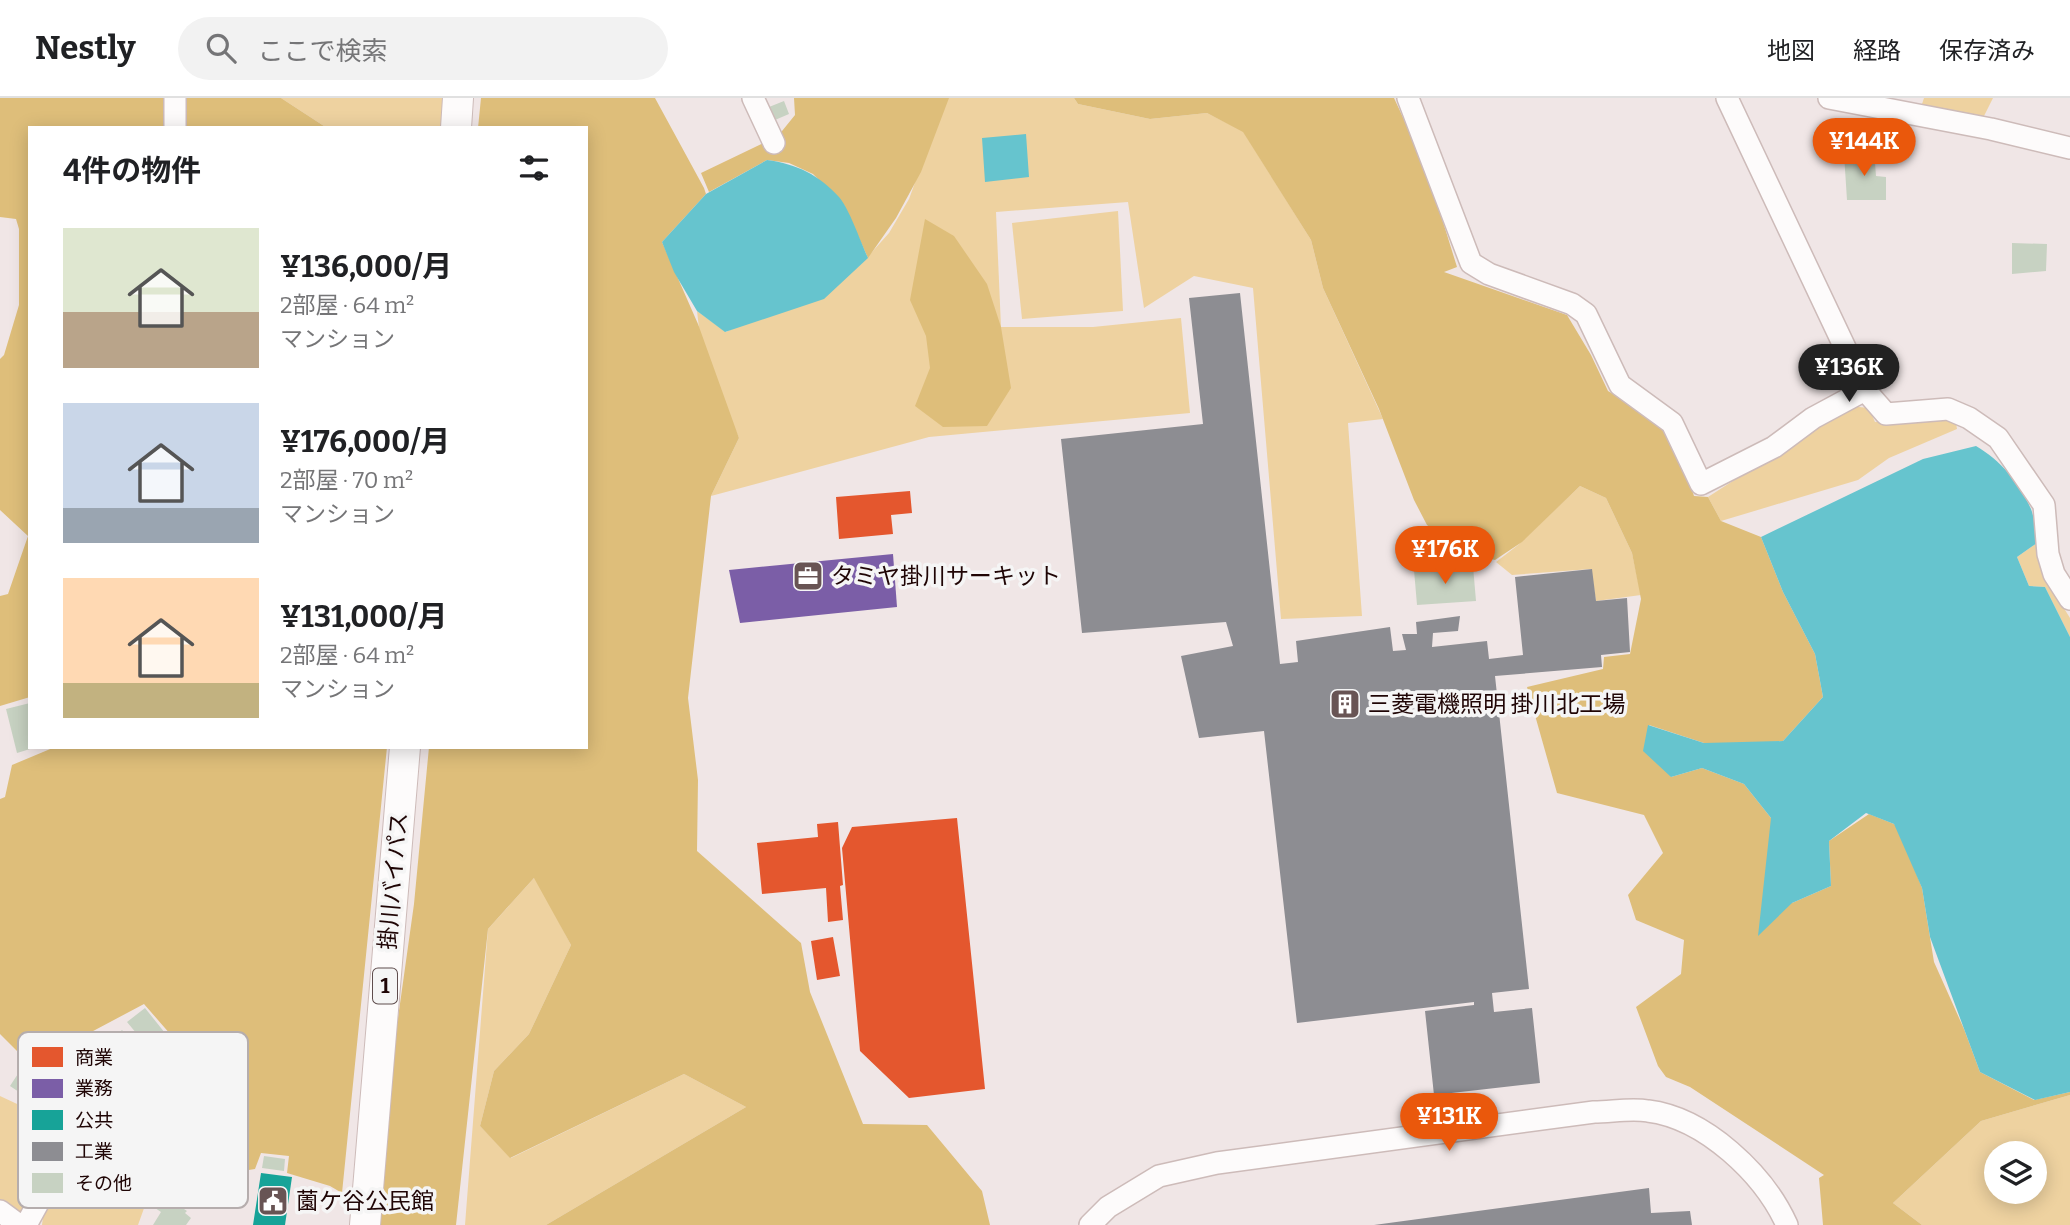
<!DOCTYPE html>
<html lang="ja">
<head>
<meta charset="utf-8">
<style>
  :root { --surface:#fff; --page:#f2f2f2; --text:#202124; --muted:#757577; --line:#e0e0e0; --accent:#ea580c }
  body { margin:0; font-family:Bitter,"Noto Sans JP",serif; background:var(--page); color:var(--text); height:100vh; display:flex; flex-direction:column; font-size:26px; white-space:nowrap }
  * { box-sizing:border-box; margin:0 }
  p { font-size:23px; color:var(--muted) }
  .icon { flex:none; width:38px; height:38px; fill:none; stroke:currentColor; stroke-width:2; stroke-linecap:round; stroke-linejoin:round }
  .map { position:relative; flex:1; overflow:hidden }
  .drawer { position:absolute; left:28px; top:28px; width:560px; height:623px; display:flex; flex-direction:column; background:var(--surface); border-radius:0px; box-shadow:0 4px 18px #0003 }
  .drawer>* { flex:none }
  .controls { position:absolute; left:1984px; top:1043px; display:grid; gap:14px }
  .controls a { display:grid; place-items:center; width:63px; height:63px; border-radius:50%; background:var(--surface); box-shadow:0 4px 18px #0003; font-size:35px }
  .price { position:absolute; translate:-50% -60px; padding:0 16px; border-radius:24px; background:var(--accent); color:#fff; font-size:23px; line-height:46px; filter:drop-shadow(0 2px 4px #0008) }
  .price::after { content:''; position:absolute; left:50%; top:42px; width:21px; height:16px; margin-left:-10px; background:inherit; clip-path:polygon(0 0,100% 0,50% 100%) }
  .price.on { background:#222; color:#fff }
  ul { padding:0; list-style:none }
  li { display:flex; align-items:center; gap:21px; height:175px; padding:0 35px }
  li span { display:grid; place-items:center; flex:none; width:196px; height:140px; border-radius:0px; color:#555 }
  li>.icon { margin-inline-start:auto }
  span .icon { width:84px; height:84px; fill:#fffc; stroke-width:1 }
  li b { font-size:30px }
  h2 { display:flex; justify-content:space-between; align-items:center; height:84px; padding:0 35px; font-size:30px }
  header { display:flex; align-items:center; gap:42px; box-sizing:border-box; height:98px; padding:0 35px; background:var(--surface); border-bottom:2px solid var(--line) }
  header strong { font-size:33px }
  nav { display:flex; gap:38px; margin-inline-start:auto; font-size:24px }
  .search { width:490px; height:63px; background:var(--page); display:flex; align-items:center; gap:18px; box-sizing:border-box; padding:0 24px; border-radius:38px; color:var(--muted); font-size:26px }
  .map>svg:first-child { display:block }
  .green { fill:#eed2a0; fill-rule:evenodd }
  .forest { fill:#debe7a }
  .water { fill:#66c4ce }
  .shops { fill:#e4572e }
  .offices { fill:#7b5ea7 }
  .public { fill:#17a398 }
  .industry { fill:#8d8d92 }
  .building { fill:#c7d2c2 }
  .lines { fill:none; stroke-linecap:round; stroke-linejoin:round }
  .minor-casing { stroke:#cdbbb9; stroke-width:24 }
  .highway-casing { stroke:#cdbbb9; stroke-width:32 }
  .minor { stroke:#fdfbfb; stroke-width:21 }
  .highway { stroke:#fdfbfb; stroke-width:30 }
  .labels { text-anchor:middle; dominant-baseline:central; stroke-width:7; stroke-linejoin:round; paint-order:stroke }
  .shield { fill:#f5f5f5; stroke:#5f4d4d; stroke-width:2 }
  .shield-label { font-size:21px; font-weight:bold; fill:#1f0505 }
  .poi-label { font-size:23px; fill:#1f0505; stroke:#f5f5f5; text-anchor:start }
  .street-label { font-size:23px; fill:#1f0505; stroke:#f5f5f5 }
  .key { fill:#f5f5f5; stroke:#b5adad; stroke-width:2 }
  .key-label { font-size:19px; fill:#1f0505 }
</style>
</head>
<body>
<header>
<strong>Nestly</strong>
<div class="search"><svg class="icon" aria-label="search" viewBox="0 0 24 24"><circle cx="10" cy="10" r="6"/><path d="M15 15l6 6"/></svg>ここで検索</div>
<nav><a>地図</a><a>経路</a><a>保存済み</a></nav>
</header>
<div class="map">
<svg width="2070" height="1127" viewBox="0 0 2070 1127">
  <rect width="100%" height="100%" fill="#f0e6e6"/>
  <path class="green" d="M281,0h161v30h-115z
    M946,0h128l4,6 72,15 57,-6 36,18 68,109 12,48 60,131 -35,4 14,193 -81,3 -28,-331 -59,-12 -50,32 -16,-106 -132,10 5,115h92l88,-9 9,95 -261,24 -218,59 28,-58 -37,-85 -5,-42 29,21 132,-65 14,-15 17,-19 20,-34z
    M1924,0h69l-10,20 -62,-11z
    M1118,113l5,100 -101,8 -10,-96z
    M1849,308l20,2 6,14 30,-4 50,-1 2,12 -68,29 -31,22 -137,41 -13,-24z
    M1580,388l26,12 26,55 9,42 -45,6 -5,-32 -79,6 -16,-13 22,-17z
    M2037,445l7,33 26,42v19l-25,-50 -16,-1 -12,-29z
    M535,779l36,68 -42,89 -35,37 -14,55 31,32 173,-84 62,33 -200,118h-81l23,-296z
    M51,994l-17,133 -34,-14v-115l30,14z
    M2070,997v130h-148l-29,-22 88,-82zM1997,1055h38v39h-38z
    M71,1010l37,44 49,-36 28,51 -33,19 -14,39h-96l15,-115z"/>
  <path class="forest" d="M0,0h281l46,30h-297v569l-30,9v-110l8,-2 20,-58 -28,-26v-151l4,-4 15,-50v-76l-3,-10 -16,-2z
    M481,0h174l49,90 2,6 -44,48 36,82 41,114 -28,58 -23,202 10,82 -1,71 104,92 9,49 53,132 64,1 55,66 8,34h-444l200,-118 -62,-33 -174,84 -30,-32 14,-55 35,-37 42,-89 -37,-67 -46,51 -32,296h-78l11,-143 25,-178 15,-157h157v-619h-108z
    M794,0h155l-28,74 -25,46 -28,40 -24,-53 -31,-31 -24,-11 -22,-3 -58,32 -8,-19 77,-37 17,-21z
    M1074,0h320l32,69 31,100 -13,5 123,43 24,40 17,36 64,39 22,66 14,1 13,24 40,16 22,55 32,62 8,43 -40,44 -22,2h-57l-55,-18 22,52 31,-9 42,16 27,34 21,85 39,-17 -2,-45 40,-27 25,10 5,6 23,58 12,74 30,67 16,43 54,28 36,-8v3l-89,26 -88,82 29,22h-99l-4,-47 5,-3 -134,-88 -24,-10 -8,-11 -22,-59 45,-33 3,-34 -48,-20 -8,-25 35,-42 -19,-38 -87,-22 -30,-106 76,-18 1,-12 26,-3 11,-55 -9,-46 -26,-55 -26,-12 -58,56 -27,18 -34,-8 -34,-27 -13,-25 -35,-91 -56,-121 -12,-48 -68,-108 -36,-19 -57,6 -72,-15z
    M925,121l29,17 33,48 14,43 10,61 -24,38 -44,1 -28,-21 15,-38 -4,-32 -16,-36z
    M55,649h332l-45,446 -12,-7 -43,-13 2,-17 -28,-3 -6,16 -38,6 -19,-5 2,-8 12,-14 -9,-31 -46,-54 21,-20 -34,-39 -64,34 -28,22 -19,-11 -10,8 -23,-23v-235l5,-2 7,-32z"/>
  <path class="water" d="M1026,36l3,43 -44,5 -3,-44z
    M767,62c30,4 52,15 72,37 10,11 22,46 29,61l-44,41 -99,33 -28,-21 -23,-39 -12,-30 44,-48z
    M1976,348c24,14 44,37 55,63 4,10 4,23 6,34l-20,14 12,29 16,1 25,50v455l-35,8 -55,-28 -50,-135 -8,-49 -28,-64 -28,-11 -37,28 2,45 -39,17 -34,33 13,-118 -27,-34 -42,-16 -31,9 -28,-26 5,-26 56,18 79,-2 40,-44 -8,-43 -32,-62 -22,-55 162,-78z"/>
  <path class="shops" d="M910,393l2,22 -21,2 2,19 -54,5 -3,-42z
    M957,720l28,271 -76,9 -49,-47 -18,-203 10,-21z
    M838,724l5,63 -3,1 3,34 -15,2 -2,-34 -64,6 -5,-51 61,-6 -1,-13z
    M833,839l7,39 -23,4 -6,-39z"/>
  <path class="offices" d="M893,456l4,53 -157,16 -11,-53z"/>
  <path class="public" d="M261,1075l31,4 -7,48h-32z"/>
  <path class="industry" d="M1240,195l40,371 18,-2 -2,-21 94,-14 3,24 13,-1 -4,-16h15l-1,-12 44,-6 -2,15 -25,2 -1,14 55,-6 2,18 34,-4 -8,-78 77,-8 4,32 31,-3 3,54 -29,3 1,12 -107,9 34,313 -37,4 2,19 38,-4 8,75 -106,12 -9,-84 49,-6v-3l-177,21 -33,-292 -65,7 -18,-82 52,-10 -7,-24 -144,11 -21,-194 142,-15 -14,-126z
    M1649,1090l2,25 39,-2 2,14h-318z"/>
  <path class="building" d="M784,3l5,13 -14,6 -6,-13z
    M1874,52l2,26 10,1v23h-39l-3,-46z
    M2012,145l35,1 -1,27 -34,3z
    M1473,468l3,35 -59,4 -3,-35z
    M30,605v46l-13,4 -11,-44z
    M145,910l28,35 -17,14 -29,-35z
    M122,932l15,17 -9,7 22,24 -26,24 -36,-41z
    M27,962l15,11 -17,25 -15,-10z
    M264,1058l21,3 -1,12 -22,-3z
    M164,1098l23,15 -2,2 6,5 -5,7h-33l8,-13 -6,-4z"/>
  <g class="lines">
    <g class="minor-casing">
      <path id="minor" d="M753,0l21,45
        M1408,0l63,165 18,11 83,30 14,10 34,71 52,38 29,61 73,-37 39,-29 52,-28
        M1727,0l138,292 21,24 62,-5 21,9 29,20 46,67 4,49 6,20 16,25
        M1829,0l162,31 79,19
        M175,30v-30
        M0,1113l19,14
        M26,1127l11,-20 28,-108
        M1090,1127l18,-18 51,-31 58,-13 377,-51c17,0 37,-4 54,-1 57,7 116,63 139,114"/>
    </g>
    <g class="highway-casing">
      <path id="highway" d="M456,30l2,-30
        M365,1127l40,-478"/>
    </g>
    <use href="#minor" class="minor"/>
    <use href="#highway" class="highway"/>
  </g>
  <defs>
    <g id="office-square" transform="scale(1.575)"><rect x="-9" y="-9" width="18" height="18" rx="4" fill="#685454" stroke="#f5f5f5"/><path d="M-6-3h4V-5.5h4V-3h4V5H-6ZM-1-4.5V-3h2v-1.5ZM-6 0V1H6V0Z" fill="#fff"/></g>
    <g id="building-square" transform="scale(1.575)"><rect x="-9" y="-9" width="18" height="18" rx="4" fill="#685454" stroke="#f5f5f5"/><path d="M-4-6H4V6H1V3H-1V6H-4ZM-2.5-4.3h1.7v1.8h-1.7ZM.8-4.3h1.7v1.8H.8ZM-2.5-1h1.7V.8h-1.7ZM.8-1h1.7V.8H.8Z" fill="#fff"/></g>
    <g id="civic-square" transform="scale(1.575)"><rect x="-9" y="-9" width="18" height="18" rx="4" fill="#685454" stroke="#f5f5f5"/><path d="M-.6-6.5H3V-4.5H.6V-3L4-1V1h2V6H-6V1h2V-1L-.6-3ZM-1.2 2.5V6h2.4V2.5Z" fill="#fff"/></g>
  </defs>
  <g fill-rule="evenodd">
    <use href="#office-square" x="808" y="478"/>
    <use href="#building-square" x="1345" y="606"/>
    <use href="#civic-square" x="273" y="1103"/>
  </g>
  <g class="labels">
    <rect class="shield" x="373" y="870.5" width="24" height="35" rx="5"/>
    <g class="shield-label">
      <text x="385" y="888">1</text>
    </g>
    <g class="poi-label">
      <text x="831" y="478">タミヤ掛川サーキット</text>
      <text x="1368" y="606">三菱電機照明 掛川北工場</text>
      <text x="296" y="1103">薗ケ谷公民館</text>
    </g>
    <g class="street-label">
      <text transform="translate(393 783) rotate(-85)">掛川バイパス</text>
    </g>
  </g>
  <rect x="18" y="934" width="230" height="176" rx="10" class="key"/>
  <rect x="32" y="949" width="31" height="20" fill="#e4572e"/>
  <rect x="32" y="981" width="31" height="19" fill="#7b5ea7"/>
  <rect x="32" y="1012" width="31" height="20" fill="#17a398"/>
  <rect x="32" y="1044" width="31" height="19" fill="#8d8d92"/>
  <rect x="32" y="1075" width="31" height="20" fill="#c7d2c2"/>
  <g class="key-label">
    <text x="75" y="966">商業</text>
    <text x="75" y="997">業務</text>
    <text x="75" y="1029">公共</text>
    <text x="75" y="1060">工業</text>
    <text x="75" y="1092">その他</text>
  </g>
</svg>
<div class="controls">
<a><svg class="icon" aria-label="layers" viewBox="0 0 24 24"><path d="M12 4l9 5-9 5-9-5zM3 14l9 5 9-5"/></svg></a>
</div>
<b class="price" style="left:1864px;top:80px">¥144K</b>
<b class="price on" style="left:1849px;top:306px">¥136K</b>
<b class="price" style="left:1445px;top:488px">¥176K</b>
<b class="price" style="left:1449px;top:1055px">¥131K</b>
<section class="drawer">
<h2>4件の物件<svg class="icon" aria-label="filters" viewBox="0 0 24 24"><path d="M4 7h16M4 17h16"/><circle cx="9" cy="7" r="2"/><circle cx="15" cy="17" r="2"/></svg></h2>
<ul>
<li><span style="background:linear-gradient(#dfe7d0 60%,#b9a48a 0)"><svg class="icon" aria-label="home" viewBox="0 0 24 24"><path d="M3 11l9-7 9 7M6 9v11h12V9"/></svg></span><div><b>¥136,000/月</b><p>2部屋 · 64 m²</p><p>マンション</p></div></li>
<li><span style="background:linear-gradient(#c9d6e8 75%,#9aa5b1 0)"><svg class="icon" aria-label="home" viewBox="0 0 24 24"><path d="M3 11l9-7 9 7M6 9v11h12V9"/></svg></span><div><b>¥176,000/月</b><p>2部屋 · 70 m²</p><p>マンション</p></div></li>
<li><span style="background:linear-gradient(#ffd9b3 75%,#c2b280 0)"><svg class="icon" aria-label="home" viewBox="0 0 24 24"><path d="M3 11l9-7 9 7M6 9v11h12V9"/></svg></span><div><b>¥131,000/月</b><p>2部屋 · 64 m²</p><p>マンション</p></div></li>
</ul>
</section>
</div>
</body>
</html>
